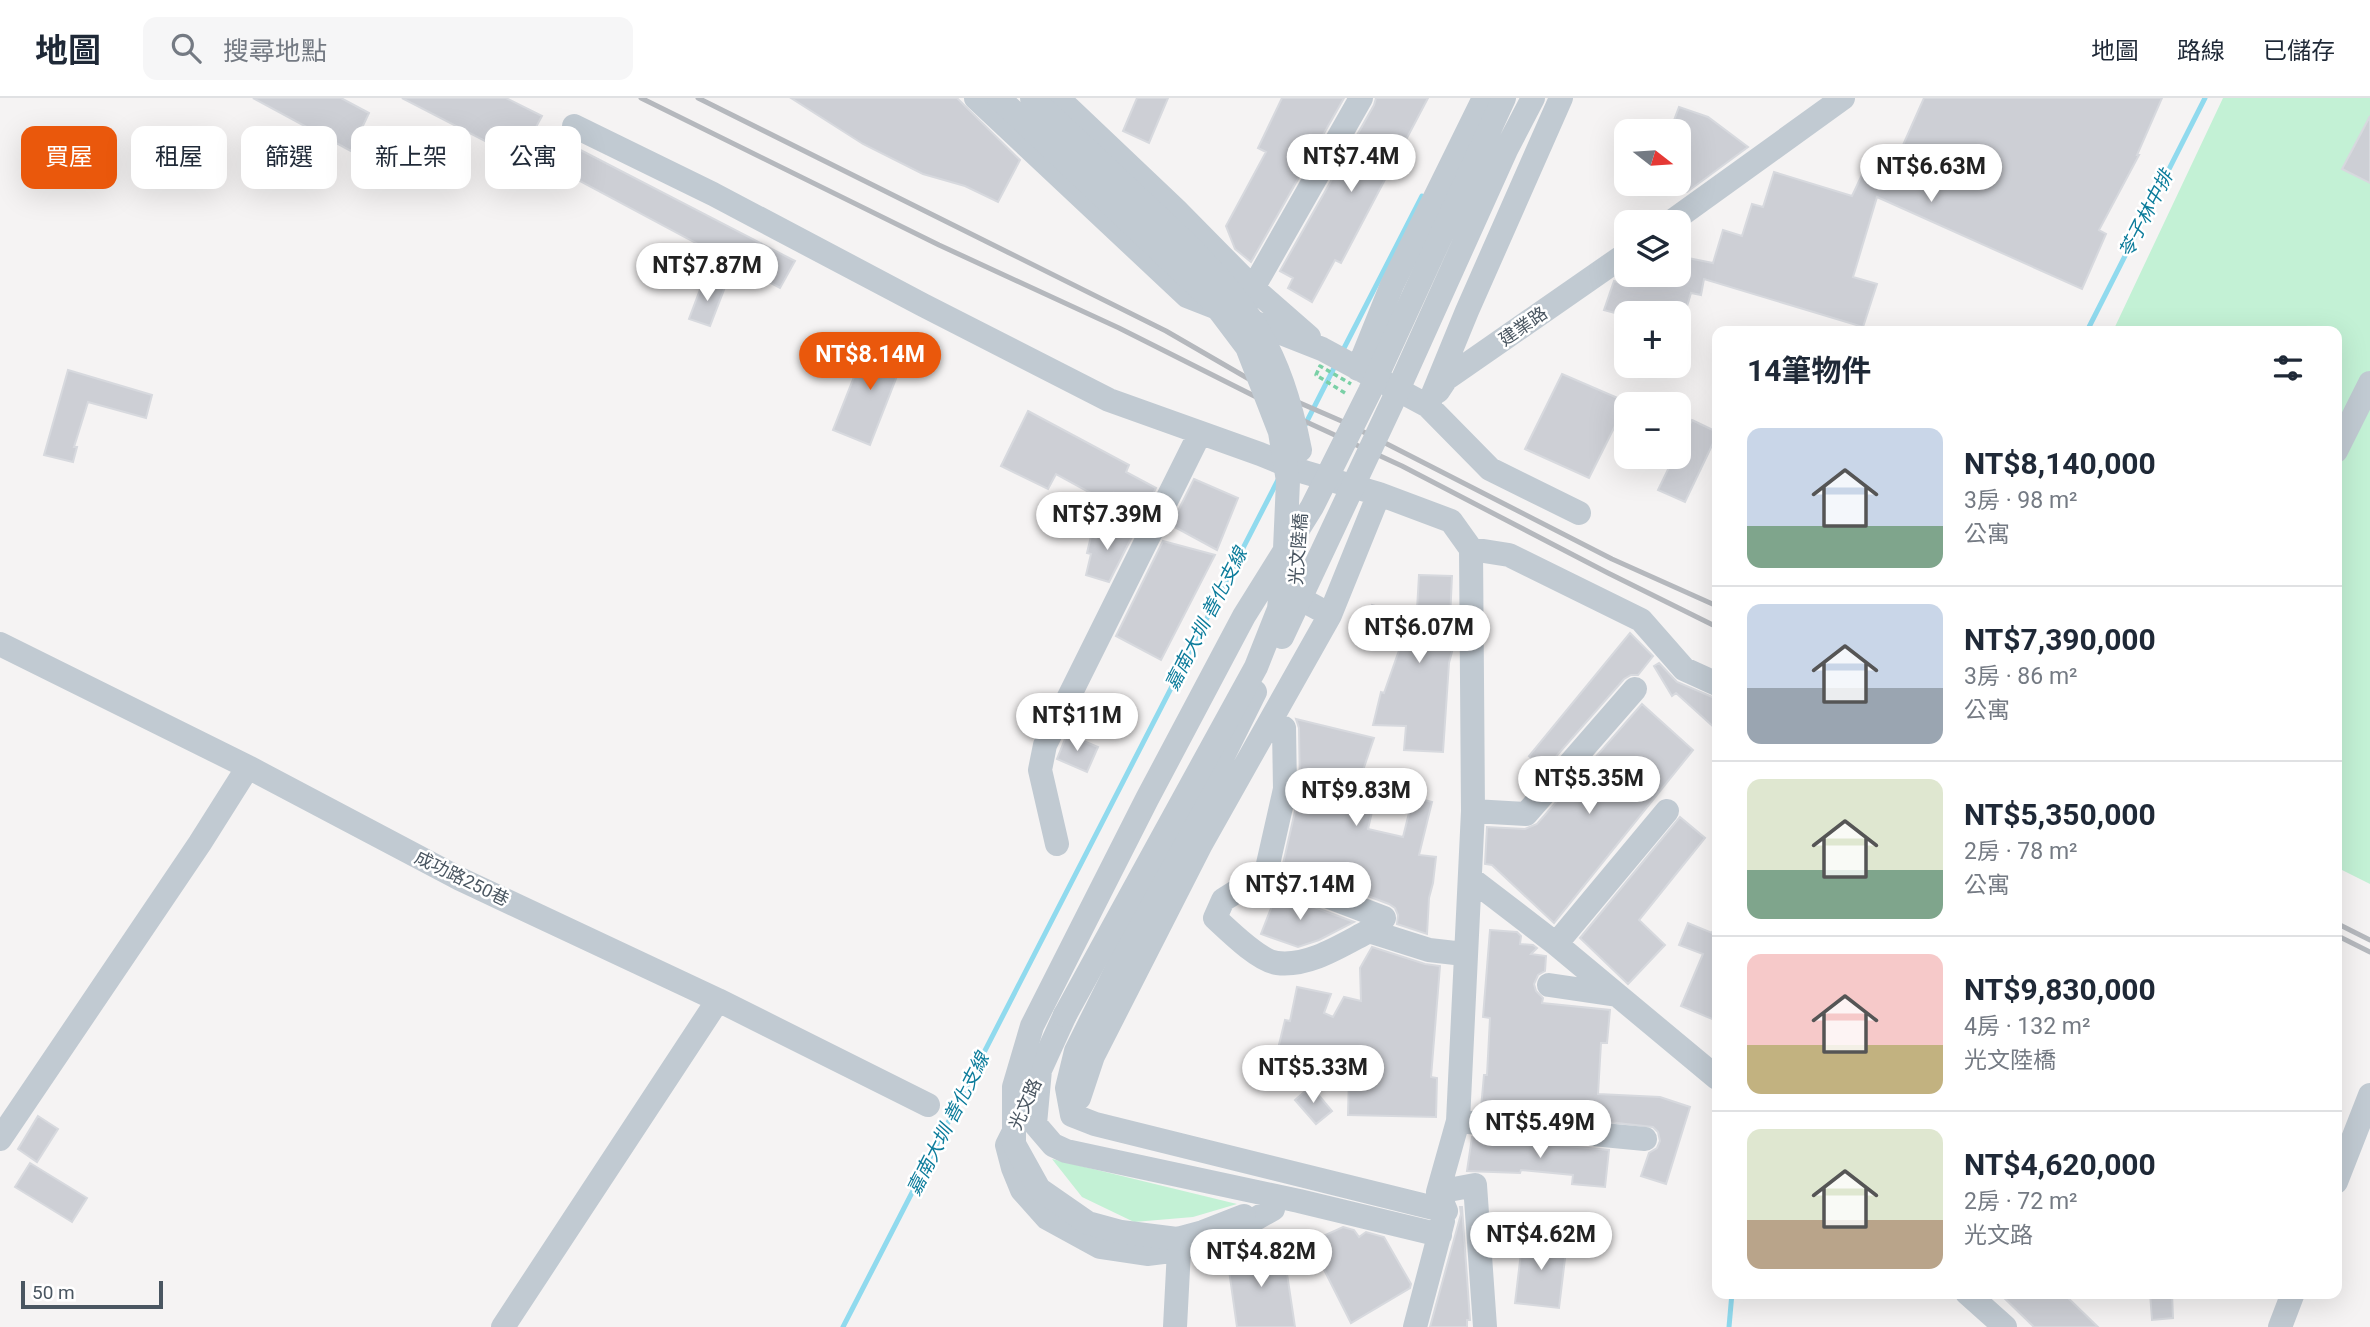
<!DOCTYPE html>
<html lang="zh-TW">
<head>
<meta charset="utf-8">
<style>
  :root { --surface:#fff; --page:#f6f6f7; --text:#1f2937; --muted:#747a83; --line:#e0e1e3; --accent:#ea580c }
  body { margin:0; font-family:Roboto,"Noto Sans TC",sans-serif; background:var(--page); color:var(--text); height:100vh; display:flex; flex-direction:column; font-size:26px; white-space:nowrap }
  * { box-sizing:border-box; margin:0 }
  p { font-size:23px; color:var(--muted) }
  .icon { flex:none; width:38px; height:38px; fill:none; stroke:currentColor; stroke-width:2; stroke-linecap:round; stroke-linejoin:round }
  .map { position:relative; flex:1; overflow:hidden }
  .side { position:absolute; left:1712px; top:228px; width:630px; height:973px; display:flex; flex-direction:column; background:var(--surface); border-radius:14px; box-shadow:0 7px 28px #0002 }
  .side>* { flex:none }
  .banner { position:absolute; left:21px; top:28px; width:665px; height:63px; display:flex; gap:14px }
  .needle { width:46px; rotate:107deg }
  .controls { position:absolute; left:1614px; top:21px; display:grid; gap:14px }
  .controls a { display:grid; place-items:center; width:77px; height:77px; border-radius:14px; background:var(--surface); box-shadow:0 7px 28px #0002; font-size:35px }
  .scale { position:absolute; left:21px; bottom:18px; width:142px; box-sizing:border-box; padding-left:7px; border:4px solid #4a5661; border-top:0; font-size:19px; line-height:24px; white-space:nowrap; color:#4a5661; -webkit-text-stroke:5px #fff; paint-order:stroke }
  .price { position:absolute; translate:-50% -60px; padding:0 16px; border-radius:24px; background:#fff; color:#222; font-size:23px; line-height:46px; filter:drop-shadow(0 2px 4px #0008) }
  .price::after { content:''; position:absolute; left:50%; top:42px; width:21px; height:16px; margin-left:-10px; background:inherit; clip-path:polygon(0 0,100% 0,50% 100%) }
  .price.on { background:var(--accent); color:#fff }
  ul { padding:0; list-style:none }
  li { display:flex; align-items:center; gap:21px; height:175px; padding:0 35px }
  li+li { border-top:2px solid var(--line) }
  li span { display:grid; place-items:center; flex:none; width:196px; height:140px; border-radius:14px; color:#555 }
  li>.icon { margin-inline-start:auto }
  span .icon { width:84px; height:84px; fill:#fffc; stroke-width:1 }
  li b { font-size:30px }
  h2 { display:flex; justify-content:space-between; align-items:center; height:84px; padding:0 35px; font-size:30px }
  .chip { padding:0 24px; border-radius:14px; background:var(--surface); box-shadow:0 7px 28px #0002; font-size:24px; line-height:63px }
  .chip.on { background:var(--accent); color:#fff }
  header { display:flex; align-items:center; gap:42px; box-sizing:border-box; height:98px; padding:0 35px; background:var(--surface); border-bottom:2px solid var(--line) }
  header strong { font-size:33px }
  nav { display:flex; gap:38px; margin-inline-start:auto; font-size:24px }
  .search { width:490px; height:63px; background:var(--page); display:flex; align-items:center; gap:18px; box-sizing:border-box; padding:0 24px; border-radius:14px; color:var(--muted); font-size:26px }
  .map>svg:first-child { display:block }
  .green { fill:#c3f1d5 }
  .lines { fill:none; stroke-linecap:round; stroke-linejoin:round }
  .stream { stroke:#90daee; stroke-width:5 }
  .building { fill:#cdcfd5; stroke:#d7d9de; stroke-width:2 }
  .minor { stroke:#c1cad2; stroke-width:24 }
  .rail { stroke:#b5b8bd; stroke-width:5 }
  .path-bridge { stroke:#7ad0a6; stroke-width:3.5; stroke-dasharray:5 3.5; stroke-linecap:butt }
  .minor-bridge { stroke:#c1cad2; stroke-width:24 }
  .labels { text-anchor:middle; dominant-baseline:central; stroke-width:5; stroke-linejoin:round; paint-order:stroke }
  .street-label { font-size:18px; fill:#4a5661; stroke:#fff }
  .water-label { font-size:19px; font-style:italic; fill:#0c7c9b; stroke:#fff }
</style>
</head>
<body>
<header>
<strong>地圖</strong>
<div class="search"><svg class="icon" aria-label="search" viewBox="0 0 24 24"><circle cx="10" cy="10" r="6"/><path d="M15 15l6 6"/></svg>搜尋地點</div>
<nav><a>地圖</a><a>路線</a><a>已儲存</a></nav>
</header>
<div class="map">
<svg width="2370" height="1229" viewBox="0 0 2370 1229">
  <rect width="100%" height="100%" fill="#f5f3f3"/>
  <path class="green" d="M2223,0h147v786l-34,-17v-536h-223z
    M1052,1061l185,45 -44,13 -59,5 -52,-25z"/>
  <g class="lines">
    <path class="stream" d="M2087,233l118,-233
      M1342,254l80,-156
      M1304,329l32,-63
      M843,1229l435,-847
      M1729,1229l3,-34"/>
  </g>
  <path class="building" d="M253,0h88l28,15 -18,38z
    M402,0h104l36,18 -6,11 259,134 -15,27 -256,-137 -4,8z
    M791,0h166l63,62 -22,42 -33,-16 -42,-12 -60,-30z
    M1137,0h31l-19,45 -26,-12z
    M1282,0h62l-93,164 -16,-13 -9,-23 40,-74 -8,-4z
    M1376,0h52l-87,165 -6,-3 -23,42 -24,-14 5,-10 -13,-7 94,-166z
    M1924,0h238l-25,57h2l-40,75 7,4 -24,55 -205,-92 -24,80 24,7 -14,43 -159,-48 -3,16 -10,-2 -6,20h-59v3l-22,-6 10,-29 18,5 3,-11h43v-19l35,7 10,-33 19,6 10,-32 11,3 11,-35 78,24 16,-34 23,10z
    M1679,9l29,10 40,30 -61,45 -9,-3v-58h-8z
    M2370,18v67l-28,-14z
    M704,181l21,8 -15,39 -21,-7z
    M869,241l37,14 -36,92 -37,-15z
    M68,272l84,25 -6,23 -58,-16 -14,45h3l-4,15 -29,-7z
    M1562,276l65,28 -38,76 -64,-29z
    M1028,313l101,54 -3,7 30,16 -11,22 -31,-17 -5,10 -53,-29 -8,15 -47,-23z
    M1692,322l25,12v3l-32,67 -27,-12 16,-33h4v-9z
    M1194,381l44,19 -21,52 -46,-25z
    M1099,426l35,9 -25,49 -23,-7 5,-21 -4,-1 4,-17 5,2z
    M1163,443l52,14 -54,105 -45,-24z
    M1419,477l33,1 -2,43 7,1v13l-8,30 -6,89 -39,-2 2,-24 -33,-1 8,-33 3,1 19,-54 -38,-11 7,-23 38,12 2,-8 5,1z
    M1630,535l23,23 -15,19h-7l-7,4 -79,90 -16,-13z
    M1659,565l18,19 40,17v31l-41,-37 -4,3 -18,-30z
    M1642,606l51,46 -139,173 -62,-58 -7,-1 2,-37 38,2 12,-5z
    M1296,621l78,19 -16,47 19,5 -9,39 35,8 10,-40 19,5 -13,53 17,2 -3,26 -4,15 -2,36 -30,-10 1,-9 -3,-7 -6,-4 -106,-40 17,-75 -1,-61z
    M1067,636l31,13 -11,25 -30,-13z
    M1680,719l25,21 -66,82 26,25 -37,39 -48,-46z
    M1277,795l77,29 -35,18 -21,7 -37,-13z
    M1717,823v100l-36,-15 22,-52 -24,-9 9,-22 24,10z
    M1490,832l27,2 4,4 -1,8 13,1 4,3 -6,6 15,2 -1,15 -7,4 -4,9 2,7 7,7 -1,5 68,7 -3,33h-6l-3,51 62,3 30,10 -24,77 -25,-8 8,-23 8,-5 3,-7 -2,-9 -5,-5 -172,-19 3,-33h3l3,-57 -7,-1z
    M1372,849l53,17 15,2 -9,111 6,1 -1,39 -88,-2 1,-41 -73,-17 9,-37 5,1 7,-34 34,7 -7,19 9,4 11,-20 17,4 -1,-33z
    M1311,988l21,25 -16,13 -21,-24z
    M38,1018l20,13 -21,33 -19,-13z
    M1472,1039l137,13 -4,37 -33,-3 1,-9 -52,-5 -1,3 -53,-2z
    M30,1065l57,35 -15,24 -57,-35z
    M1460,1109h2l8,113h-3v7h-37l31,-113z
    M1343,1129l11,3 5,7 7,-5 18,5 27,47 -1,4 -59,35 -41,-81z
    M1523,1138l44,6 -8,66 -44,-5z
    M1283,1149l12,80h-58l-10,-71z
    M1999,1195h64l35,34h-64z
    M2150,1195h22l1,25 -21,2z"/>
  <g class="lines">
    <path class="minor" d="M976,0l211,198 135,53 106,57 62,63 89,44
      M1058,0l118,112 77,78 56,49
      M574,28l139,68 210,111 186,95 151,54 44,18 75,22 72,27 20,28 2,262 -15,310 -20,71 8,19
      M1671,124l172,-124
      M1248,202l5,-12 108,-190
      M1358,271l34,-84 92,-187
      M1438,293l8,-12 180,-125
      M1428,308l39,-95 94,-213
      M2336,353l34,-68
      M1471,451l38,6 132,65 43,49 33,15
      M1281,490l49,27
      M0,546l248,123 212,112 258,121 210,105
      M1255,594l-179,359 -9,37 5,27 23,9 351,87
      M1284,630l1,61 -19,84 -43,27 -8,18c13,12 44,43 62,45 32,4 65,-18 92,-32l60,19 35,4
      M1473,713l53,3 109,-125
      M1057,746l-17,-74 5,-25 155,-312
      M1266,775l118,45 -15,13
      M1470,780l86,66 161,134
      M1556,846l111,-133
      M1549,887l68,10
      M1065,917l-25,55 -5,54 18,21 13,6 233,50 141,34
      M1079,1000l14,-42 108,-212 129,-229 49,-121
      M1458,1023l187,18
      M1012,1037l-5,10 6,23 9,22 25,28 53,29 47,7 32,-4 64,-24 30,-17
      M0,1041l200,-296 48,-76
      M2336,1084l34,-87
      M1438,1094l37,-7 10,142
      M1967,1195l38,34
      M503,1229l215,-327
      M1175,1229l4,-77
      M1415,1229l28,-106
      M2280,1229l13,-34"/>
    <path class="rail" d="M641,0l298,147 180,83 181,91 102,47 206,107 109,54
      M698,0l468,233 95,55 85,37 266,136 105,47
      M2336,825l34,17
      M2336,837l34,17"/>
    <path class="path-bridge" d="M1345,295l-29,-18 4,-9 31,18"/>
    <path class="minor-bridge" d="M999,0l211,200 37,49 33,85 8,49 -3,68 -6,60 -23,58 -191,348
      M1032,0c36,34 72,68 108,102 40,37 82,76 112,121 26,39 39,84 48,129
      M1282,539l110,-234 114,-253 27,-52
      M1244,1118l-41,16 -26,7 -56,-7 -33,-9 -49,-34 -25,-45v-57l18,-61 115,-227 97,-183 68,-109 58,-116 134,-293"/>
  </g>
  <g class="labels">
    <g class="street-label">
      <text transform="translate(1523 228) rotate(-35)">建業路</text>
      <text transform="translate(1298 451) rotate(-86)">光文陸橋</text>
      <text transform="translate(462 780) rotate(26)">成功路250巷</text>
      <text transform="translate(1025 1006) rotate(-66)">光文路</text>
    </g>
    <g class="water-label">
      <text transform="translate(2146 116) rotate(-63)">苓子林中排</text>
      <text transform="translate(1206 521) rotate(-63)">嘉南大圳 善化支線</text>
      <text transform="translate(948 1026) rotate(-63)">嘉南大圳 善化支線</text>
    </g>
  </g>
</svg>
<div class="controls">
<a><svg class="needle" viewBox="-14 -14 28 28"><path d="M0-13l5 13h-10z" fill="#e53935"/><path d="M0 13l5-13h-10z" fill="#747a83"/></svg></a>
<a><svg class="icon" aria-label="layers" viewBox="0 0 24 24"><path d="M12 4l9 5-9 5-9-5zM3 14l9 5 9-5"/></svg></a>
<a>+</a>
<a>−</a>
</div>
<div class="scale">50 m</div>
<b class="price" style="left:1351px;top:96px">NT$7.4M</b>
<b class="price" style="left:1931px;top:106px">NT$6.63M</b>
<b class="price" style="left:707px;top:205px">NT$7.87M</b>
<b class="price on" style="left:870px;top:294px">NT$8.14M</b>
<b class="price" style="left:1107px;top:454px">NT$7.39M</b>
<b class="price" style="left:1419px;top:567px">NT$6.07M</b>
<b class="price" style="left:1077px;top:655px">NT$11M</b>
<b class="price" style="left:1589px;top:718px">NT$5.35M</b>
<b class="price" style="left:1356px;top:730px">NT$9.83M</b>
<b class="price" style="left:1300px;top:824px">NT$7.14M</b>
<b class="price" style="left:1313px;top:1007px">NT$5.33M</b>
<b class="price" style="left:1540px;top:1062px">NT$5.49M</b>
<b class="price" style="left:1541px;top:1174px">NT$4.62M</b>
<b class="price" style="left:1261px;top:1191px">NT$4.82M</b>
<div class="banner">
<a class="chip on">買屋</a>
<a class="chip">租屋</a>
<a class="chip">篩選</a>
<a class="chip">新上架</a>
<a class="chip">公寓</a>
</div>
<section class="side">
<h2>14筆物件<svg class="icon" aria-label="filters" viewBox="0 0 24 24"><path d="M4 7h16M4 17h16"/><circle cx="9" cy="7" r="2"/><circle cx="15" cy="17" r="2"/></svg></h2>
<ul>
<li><span style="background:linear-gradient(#c9d6e8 70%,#7fa58c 0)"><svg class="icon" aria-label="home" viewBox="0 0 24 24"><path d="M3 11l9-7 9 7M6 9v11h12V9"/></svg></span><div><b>NT$8,140,000</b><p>3房 · 98 m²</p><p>公寓</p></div></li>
<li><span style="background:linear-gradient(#c9d6e8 60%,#9aa5b1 0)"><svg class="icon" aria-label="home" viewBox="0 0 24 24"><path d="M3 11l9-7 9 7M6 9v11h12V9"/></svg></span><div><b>NT$7,390,000</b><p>3房 · 86 m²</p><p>公寓</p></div></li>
<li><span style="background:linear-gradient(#dfe7d0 65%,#7fa58c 0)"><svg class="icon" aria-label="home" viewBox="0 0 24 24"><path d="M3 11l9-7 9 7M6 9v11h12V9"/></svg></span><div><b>NT$5,350,000</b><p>2房 · 78 m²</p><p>公寓</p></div></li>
<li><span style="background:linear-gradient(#f6c9c9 65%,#c2b280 0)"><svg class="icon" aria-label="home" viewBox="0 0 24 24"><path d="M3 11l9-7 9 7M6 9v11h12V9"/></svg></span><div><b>NT$9,830,000</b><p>4房 · 132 m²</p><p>光文陸橋</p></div></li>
<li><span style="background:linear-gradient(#dfe7d0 65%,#b9a48a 0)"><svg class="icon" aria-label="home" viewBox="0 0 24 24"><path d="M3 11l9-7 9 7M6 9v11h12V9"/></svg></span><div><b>NT$4,620,000</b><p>2房 · 72 m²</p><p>光文路</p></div></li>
</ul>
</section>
</div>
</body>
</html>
